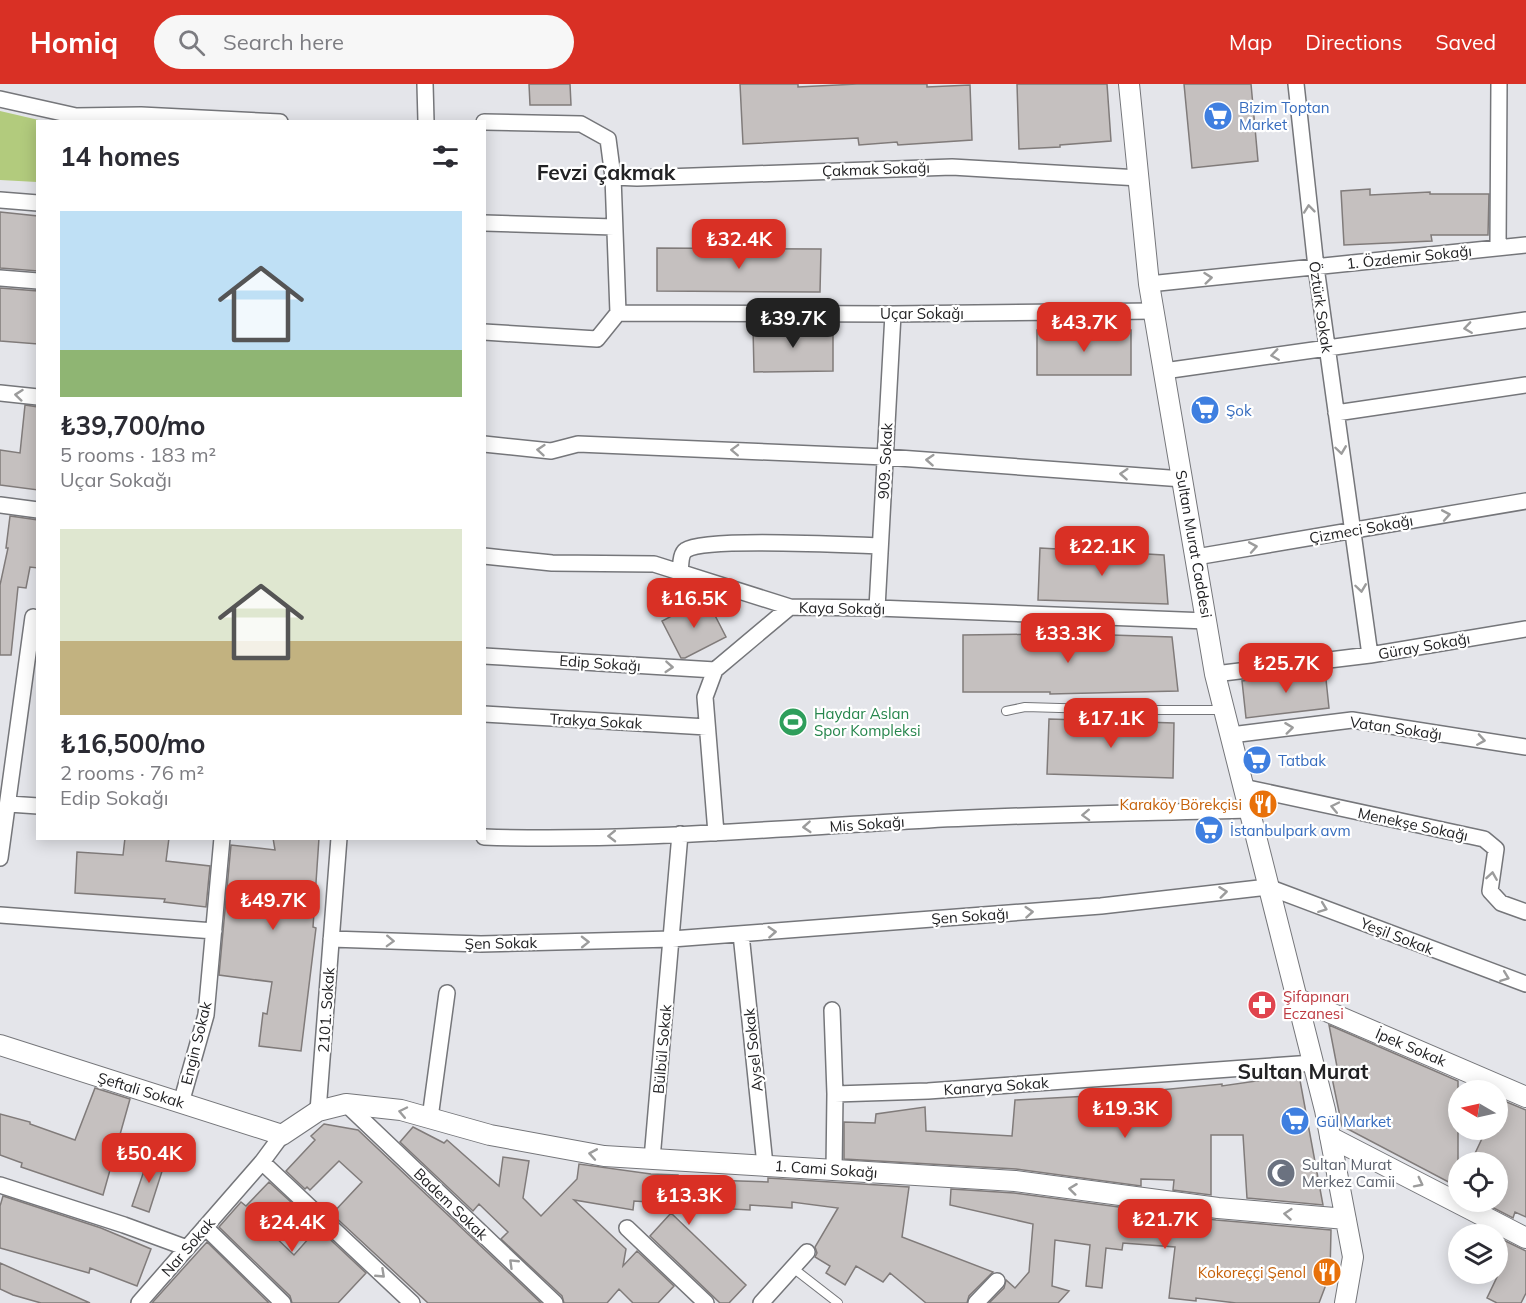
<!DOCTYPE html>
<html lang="en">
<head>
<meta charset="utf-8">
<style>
  :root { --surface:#fff; --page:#f7f7f7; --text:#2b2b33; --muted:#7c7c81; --accent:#d93025 }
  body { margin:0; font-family:Mulish,sans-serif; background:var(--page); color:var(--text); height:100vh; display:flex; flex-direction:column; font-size:22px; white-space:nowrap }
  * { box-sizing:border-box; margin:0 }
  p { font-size:20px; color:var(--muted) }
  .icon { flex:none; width:33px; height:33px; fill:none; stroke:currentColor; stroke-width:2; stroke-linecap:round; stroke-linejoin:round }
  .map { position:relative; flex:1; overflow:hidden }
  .sheet { position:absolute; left:36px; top:36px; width:450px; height:720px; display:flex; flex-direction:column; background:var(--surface); border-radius:0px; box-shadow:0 3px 15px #0003 }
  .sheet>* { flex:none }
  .needle { width:39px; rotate:279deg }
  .controls { position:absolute; left:1448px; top:996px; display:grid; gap:12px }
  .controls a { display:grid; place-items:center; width:60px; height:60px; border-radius:50%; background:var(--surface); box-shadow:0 3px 15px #0003; font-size:30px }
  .price { position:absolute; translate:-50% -51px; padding:0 14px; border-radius:12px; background:var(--accent); color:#fff; font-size:20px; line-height:39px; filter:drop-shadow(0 2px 3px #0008) }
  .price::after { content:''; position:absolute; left:50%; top:36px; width:18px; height:14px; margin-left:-9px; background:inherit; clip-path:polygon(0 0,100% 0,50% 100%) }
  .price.current { background:#222; color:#fff }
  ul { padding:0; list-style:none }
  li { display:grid; align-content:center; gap:12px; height:318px; padding:0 24px }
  li span { display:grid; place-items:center; height:186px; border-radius:0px; color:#555 }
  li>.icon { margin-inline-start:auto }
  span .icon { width:108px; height:108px; fill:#fffc; stroke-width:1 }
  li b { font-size:26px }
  h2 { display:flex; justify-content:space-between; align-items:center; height:72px; padding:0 24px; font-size:26px }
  header { display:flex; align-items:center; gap:36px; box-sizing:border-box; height:84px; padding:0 30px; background:var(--accent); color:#fff }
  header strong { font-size:28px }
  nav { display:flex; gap:33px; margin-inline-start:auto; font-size:21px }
  .search { width:420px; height:54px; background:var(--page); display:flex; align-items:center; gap:15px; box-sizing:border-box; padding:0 21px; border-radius:33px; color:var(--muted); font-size:22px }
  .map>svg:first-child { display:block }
  .green { fill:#b2cb7d }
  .building { fill:#c5c0bf; stroke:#807b7a; stroke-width:1.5 }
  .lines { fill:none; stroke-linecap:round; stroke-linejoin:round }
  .service-casing { stroke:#75767a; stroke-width:10 }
  .minor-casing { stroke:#75767a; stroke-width:18 }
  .tertiary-casing { stroke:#75767a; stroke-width:22 }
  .service { stroke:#fff; stroke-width:8 }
  .minor { stroke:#fff; stroke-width:15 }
  .tertiary { stroke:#fff; stroke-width:20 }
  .oneway { stroke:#9c9c9c }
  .labels { text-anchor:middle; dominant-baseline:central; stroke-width:4.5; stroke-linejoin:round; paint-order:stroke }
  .shop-label { font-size:15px; fill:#366cbe; stroke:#fff; text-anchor:start }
  .street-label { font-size:15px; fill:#222224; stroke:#fff }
  .leisure-label { font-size:15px; fill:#27864d; stroke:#fff; text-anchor:start }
  .food-label { font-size:15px; fill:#c56008; stroke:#fff; text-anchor:end }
  .health-label { font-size:15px; fill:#be3a42; stroke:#fff; text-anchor:start }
  .worship-label { font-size:15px; fill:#5b616d; stroke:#fff; text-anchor:start }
  .district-label { font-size:21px; font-weight:bold; fill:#222224; stroke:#fff }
</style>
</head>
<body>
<header>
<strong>Homiq</strong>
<div class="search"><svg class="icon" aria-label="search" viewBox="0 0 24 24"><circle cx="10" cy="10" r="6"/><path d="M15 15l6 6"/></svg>Search here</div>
<nav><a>Map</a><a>Directions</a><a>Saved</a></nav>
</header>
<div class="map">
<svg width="1526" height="1219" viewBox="0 0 1526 1219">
  <rect width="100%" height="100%" fill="#e4e5ea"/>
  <path class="green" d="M0,27l43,10 -5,1 -1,60 -37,-2z"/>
  <path class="building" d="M529,0h41l1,21h-41z
    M740,0h58v3l59,-3h70v3l43,-2 2,55 -74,5 -1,-3 -38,3 -1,-7 -115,6z
    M1017,0h90l4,57 -51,4v2l-41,2z
    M1184,0h67l7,77 -66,7z
    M1370,105v6l60,-3v2h59l-1,41h-57l1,6 -88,4 -3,-54z
    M0,128l38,4v55l-38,-3z
    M657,164l164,1 -1,43 -163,-1z
    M0,204l38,3v53l-38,-3z
    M833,242v45l-79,1 -1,-45z
    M1037,246h94v45h-94z
    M25,321l13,2v83l-38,-5v-35l20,3z
    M10,432l28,4v48l-8,-1 -4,21 -8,-1 -7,68h-11v-70l8,-37h-2z
    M1040,464l124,7 4,49 -130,-4z
    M706,514l20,39 -41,21h-4l-19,-37z
    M1050,549l122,4 6,54 -128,3v-2h-87v-57l87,-1z
    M1325,586l4,38 -83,10 -4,-37z
    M1049,635l125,4 -1,55 -126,-4z
    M125,754h44l-3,23 44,5 -4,41 -42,-5 1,-3 -90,-6 2,-41 46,3z
    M273,754h46l-6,89 3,1 -15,123 -42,-5 4,-33 4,1 5,-32 -53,-7 12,-130 44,5z
    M1329,941l129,56v106l-116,-61 -11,-53 8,4z
    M1299,991l24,130 -76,-7 -4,-63h-32v60l-38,-5 1,-10 -33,-1v7l-125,-17 -172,-10v-37l31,1 1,-9 49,-7 1,24 86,5 3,-36 93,-5 114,-11v2z
    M95,1004l35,11 -27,96 -82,-28 1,-4 -22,-8v-41l30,8v2l45,16z
    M1497,1014l29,12v107l-11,-5 -2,6 -31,-16h15v-40h-26l15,-32h11z
    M324,1040l34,6 183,173h-113l-96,-89 30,-32 -23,-21 -29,29 -3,-3 -2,2 -19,-18 29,-31 -4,-4z
    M413,1043l31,16 3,-3 52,46 4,-29 26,4 -6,37 18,18 36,-37 2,-15 72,10 27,1v4l90,3v-4l141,9 -7,50 91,35 -24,24 -2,7h-41l-36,-30 -7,9 -27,-16 -11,19 -19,-12 4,-7 -15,-9 2,-4 -2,-6 23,-39 -46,-6v6l-42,-3v5l-36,-2v1l-38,-2 3,-3 -45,-3 -1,9 -59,-10 52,49 -3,17 14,-15 37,35 -16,17h-25l-14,-14 -12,14h-43l-2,-7 -61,-57 7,-7 -29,-28 -6,7 -73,-69z
    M149,1072l16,6 -16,50 -17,-6z
    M269,1098l23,21 -25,26 27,26 24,-27 48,45 -28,30h-46l-2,-7 -71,-69 22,-25 5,4z
    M951,1105l63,4 202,27 115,10 -1,44 -11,29h-83l-40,-5v3l-27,-3 6,-51 -52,-4 -1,7 -16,-2 -4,40 -16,-2 4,-41 -35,-5 -3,46 17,5 -11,12h-69l15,-15 2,-8 9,8 14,-16 4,-48 -83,-19z
    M3,1112l98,32 50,21 -14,37 -47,-18 -1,5 -89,-25v-42z
    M671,1129l75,72 -17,18h-9l-70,-67z
    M1497,1153l29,14v42l-5,10h-24l-10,-5 10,-21z
    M207,1158l62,61h-117z
    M0,1179l90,40h-49l-28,-8 -13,-6z"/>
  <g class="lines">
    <g class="service-casing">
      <path id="service" d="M1006,627l19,-4 104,3h94
        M793,1184l45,35"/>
    </g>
    <g class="minor-casing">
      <path id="minor" d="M425,0l1,37
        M1296,0l20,183 54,388
        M0,15l76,17 65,-1 139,7
        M484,38l97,2 27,15 5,38 5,136 -21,26 -113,-7
        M613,93l24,1 315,-11 187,11
        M0,116l38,3
        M484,139l130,4
        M1498,163l1,-163
        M0,194l38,3
        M1149,200l377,-39
        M618,229l275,1 262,-3
        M1164,287l362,-51
        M0,309l38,4
        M1336,329l190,-28
        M484,360l67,7 27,-7 307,13 298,22
        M0,421l38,5
        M484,472l68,7 102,1 136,43 87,1 330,13
        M1196,473l330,-56
        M680,488c1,-6 0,-18 6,-22 18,-13 163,-5 194,-4
        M877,524l16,-294
        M484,572l231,14
        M1215,590l155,-19 156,-26
        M484,630l223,13
        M1231,651l121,-15 174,27
        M1243,703l241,52 12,10 -6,42 11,12 25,9
        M9,720l29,2
        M716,749l-11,-136 10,-27 75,-63
        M484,753c148,5 296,-9 444,-17 107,-6 214,-7 321,-10
        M0,774l33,-241 5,1
        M0,831l214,16
        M741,850l24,231
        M331,855l150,5 191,-5 429,-33 167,-19 258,97
        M832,926l3,84 93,-3 385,-28
        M181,1019l25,-88 16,-177
        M346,1020l209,199
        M318,1027l21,-273
        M430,1034l17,-125
        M652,1075l28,-325
        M262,1078l150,141
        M834,1086l1,-76
        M0,1101l124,40 63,23
        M205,1143l78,76
        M627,1144l79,75
        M139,1219l123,-141 20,-27
        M761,1219l46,-51
        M976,1219l21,-22"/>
    </g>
    <g class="tertiary-casing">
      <path id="tertiary" d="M1129,0l20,200 66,390 110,436 28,147 -8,46
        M1296,914l230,99
        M0,961l282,90 36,-24 28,-7 55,6 89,25 114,21 411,25 203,27 128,11
        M1330,1053l196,101"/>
    </g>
    <use href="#service" class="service"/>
    <use href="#minor" class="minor"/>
    <use href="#tertiary" class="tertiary"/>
  </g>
  <defs><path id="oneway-chevron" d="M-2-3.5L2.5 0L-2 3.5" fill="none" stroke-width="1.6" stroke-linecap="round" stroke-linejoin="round" transform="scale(1.5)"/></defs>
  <g class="oneway">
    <use href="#oneway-chevron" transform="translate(1309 125) rotate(-96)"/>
    <use href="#oneway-chevron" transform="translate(1208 194) rotate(-6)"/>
    <use href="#oneway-chevron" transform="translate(1468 244) rotate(172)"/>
    <use href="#oneway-chevron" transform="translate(1275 271) rotate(172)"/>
    <use href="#oneway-chevron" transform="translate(19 311) rotate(-174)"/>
    <use href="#oneway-chevron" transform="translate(541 366) rotate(-175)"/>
    <use href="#oneway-chevron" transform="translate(735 366) rotate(-178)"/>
    <use href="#oneway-chevron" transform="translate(1341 366) rotate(82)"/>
    <use href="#oneway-chevron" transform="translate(930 376) rotate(-176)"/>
    <use href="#oneway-chevron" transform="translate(1124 390) rotate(-176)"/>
    <use href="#oneway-chevron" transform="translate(1446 431) rotate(-10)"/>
    <use href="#oneway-chevron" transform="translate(1253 463) rotate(-10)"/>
    <use href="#oneway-chevron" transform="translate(1361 504) rotate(82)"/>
    <use href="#oneway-chevron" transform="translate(669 583) rotate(4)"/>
    <use href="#oneway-chevron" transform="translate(1289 644) rotate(-7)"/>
    <use href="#oneway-chevron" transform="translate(1481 656) rotate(9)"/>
    <use href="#oneway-chevron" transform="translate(1335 723) rotate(-168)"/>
    <use href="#oneway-chevron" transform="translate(1086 731) rotate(178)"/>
    <use href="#oneway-chevron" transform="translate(807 743) rotate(176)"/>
    <use href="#oneway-chevron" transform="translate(612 752) rotate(179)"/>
    <use href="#oneway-chevron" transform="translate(1492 792) rotate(-81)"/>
    <use href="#oneway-chevron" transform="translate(1223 808) rotate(-7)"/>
    <use href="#oneway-chevron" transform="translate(1323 824) rotate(21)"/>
    <use href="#oneway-chevron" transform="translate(1029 828) rotate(-4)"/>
    <use href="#oneway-chevron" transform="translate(772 848) rotate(-4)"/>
    <use href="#oneway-chevron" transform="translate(390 857) rotate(2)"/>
    <use href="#oneway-chevron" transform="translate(585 858) rotate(-1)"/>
    <use href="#oneway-chevron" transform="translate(1505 893) rotate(21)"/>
    <use href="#oneway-chevron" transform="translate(403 1028) rotate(-168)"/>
    <use href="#oneway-chevron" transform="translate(593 1070) rotate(-170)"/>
    <use href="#oneway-chevron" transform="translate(1419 1099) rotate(27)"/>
    <use href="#oneway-chevron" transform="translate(1073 1105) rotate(-173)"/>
    <use href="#oneway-chevron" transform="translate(1288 1130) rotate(-175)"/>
    <use href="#oneway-chevron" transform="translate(513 1179) rotate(-136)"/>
    <use href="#oneway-chevron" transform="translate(381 1190) rotate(43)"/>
  </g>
  <defs>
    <g id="supermarket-disc" transform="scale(1.5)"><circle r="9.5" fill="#3f7fe0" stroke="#fff"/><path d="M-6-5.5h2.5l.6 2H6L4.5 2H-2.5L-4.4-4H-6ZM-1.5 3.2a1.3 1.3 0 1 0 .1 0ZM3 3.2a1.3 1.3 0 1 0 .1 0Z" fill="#fff"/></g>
    <g id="stadium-disc" transform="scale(1.5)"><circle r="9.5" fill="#2e9e5b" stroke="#fff"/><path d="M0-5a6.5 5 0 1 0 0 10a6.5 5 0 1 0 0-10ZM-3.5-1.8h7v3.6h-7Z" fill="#fff"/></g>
    <g id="restaurant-disc" transform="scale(1.5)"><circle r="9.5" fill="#e8710a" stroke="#fff"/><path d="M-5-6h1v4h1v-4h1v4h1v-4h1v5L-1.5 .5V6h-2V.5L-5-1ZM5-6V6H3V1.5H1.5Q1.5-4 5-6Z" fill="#fff"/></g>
    <g id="pharmacy-disc" transform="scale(1.5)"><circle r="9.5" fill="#e0444e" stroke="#fff"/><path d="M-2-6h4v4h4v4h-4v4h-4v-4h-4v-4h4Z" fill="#fff"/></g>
    <g id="mosque-disc" transform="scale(1.5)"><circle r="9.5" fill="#6b7280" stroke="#fff"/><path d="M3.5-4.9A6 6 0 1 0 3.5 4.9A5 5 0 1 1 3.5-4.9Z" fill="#fff"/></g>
  </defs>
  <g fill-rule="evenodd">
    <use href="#supermarket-disc" x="1218" y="32"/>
    <use href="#supermarket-disc" x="1205" y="326"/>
    <use href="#stadium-disc" x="793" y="638"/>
    <use href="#supermarket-disc" x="1257" y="676"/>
    <use href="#restaurant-disc" x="1263" y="720"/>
    <use href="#supermarket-disc" x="1209" y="746"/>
    <use href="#pharmacy-disc" x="1262" y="921"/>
    <use href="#supermarket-disc" x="1295" y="1037"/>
    <use href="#mosque-disc" x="1281" y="1089"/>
    <use href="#restaurant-disc" x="1327" y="1188"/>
  </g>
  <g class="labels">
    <g class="shop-label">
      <text x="1239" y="23">Bizim Toptan<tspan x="1239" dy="17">Market</tspan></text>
      <text x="1226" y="326">Şok</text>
      <text x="1278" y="676">Tatbak</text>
      <text x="1230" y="746">İstanbulpark avm</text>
      <text x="1316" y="1037">Gül Market</text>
    </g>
    <g class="street-label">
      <text transform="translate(876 85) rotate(-2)">Çakmak Sokağı</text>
      <text transform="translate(1409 173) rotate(-6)">1. Özdemir Sokağı</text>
      <text transform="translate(1321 223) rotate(82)">Öztürk Sokak</text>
      <text x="922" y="229">Uçar Sokağı</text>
      <text transform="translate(885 377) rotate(-87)">909. Sokak</text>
      <text transform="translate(1361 445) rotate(-10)">Çizmeci Sokağı</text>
      <text transform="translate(1194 460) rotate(80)">Sultan Murat Caddesi</text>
      <text transform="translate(842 524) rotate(1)">Kaya Sokağı</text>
      <text transform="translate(1424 562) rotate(-10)">Güray Sokağı</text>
      <text transform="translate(600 579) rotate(4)">Edip Sokağı</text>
      <text transform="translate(596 637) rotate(3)">Trakya Sokak</text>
      <text transform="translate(1396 644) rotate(8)">Vatan Sokağı</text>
      <text transform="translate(867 740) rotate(-4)">Mis Sokağı</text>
      <text transform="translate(1413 740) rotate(12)">Menekşe Sokağı</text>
      <text transform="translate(970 832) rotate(-4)">Şen Sokağı</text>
      <text transform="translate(1397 852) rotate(21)">Yeşil Sokak</text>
      <text transform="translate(501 859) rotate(-1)">Şen Sokak</text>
      <text transform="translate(326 926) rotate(-86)">2101. Sokak</text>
      <text transform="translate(196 959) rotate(-76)">Engin Sokak</text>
      <text transform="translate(1411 963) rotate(23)">İpek Sokak</text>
      <text transform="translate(662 965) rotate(-85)">Bülbül Sokak</text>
      <text transform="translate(753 966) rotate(-96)">Aysel Sokak</text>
      <text transform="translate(996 1002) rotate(-4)">Kanarya Sokak</text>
      <text transform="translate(141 1006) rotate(17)">Şeftali Sokak</text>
      <text transform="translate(826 1085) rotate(4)">1. Cami Sokağı</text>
      <text transform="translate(451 1120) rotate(44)">Badem Sokak</text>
      <text transform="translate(188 1163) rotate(-49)">Nar Sokak</text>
    </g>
    <g class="leisure-label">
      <text x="814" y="629">Haydar Aslan<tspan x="814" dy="17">Spor Kompleksi</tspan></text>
    </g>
    <g class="food-label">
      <text x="1242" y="720">Karaköy Börekçisi</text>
      <text x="1306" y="1188">Kokoreççi Şenol</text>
    </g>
    <g class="health-label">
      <text x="1283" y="912">Şifapınarı<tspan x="1283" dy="17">Eczanesi</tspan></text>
    </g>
    <g class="worship-label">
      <text x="1302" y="1080">Sultan Murat<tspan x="1302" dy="17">Merkez Camii</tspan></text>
    </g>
    <g class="district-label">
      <text x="606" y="88">Fevzi Çakmak</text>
      <text x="1303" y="987">Sultan Murat</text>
    </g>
  </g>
</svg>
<div class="controls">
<a><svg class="needle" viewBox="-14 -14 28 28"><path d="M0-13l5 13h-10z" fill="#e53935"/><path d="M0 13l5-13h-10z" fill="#7c7c81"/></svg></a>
<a><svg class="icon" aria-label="locate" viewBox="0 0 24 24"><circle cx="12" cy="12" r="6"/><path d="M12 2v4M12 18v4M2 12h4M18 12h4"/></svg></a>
<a><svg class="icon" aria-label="layers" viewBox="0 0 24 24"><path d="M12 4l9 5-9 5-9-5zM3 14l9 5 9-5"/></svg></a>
</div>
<b class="price" style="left:739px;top:186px">₺32.4K</b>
<b class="price current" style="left:793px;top:265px">₺39.7K</b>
<b class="price" style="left:1084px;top:269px">₺43.7K</b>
<b class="price" style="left:1102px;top:493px">₺22.1K</b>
<b class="price" style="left:694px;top:545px">₺16.5K</b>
<b class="price" style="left:1068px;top:580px">₺33.3K</b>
<b class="price" style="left:1286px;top:610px">₺25.7K</b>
<b class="price" style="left:1111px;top:665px">₺17.1K</b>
<b class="price" style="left:273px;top:847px">₺49.7K</b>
<b class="price" style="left:1125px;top:1055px">₺19.3K</b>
<b class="price" style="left:149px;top:1100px">₺50.4K</b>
<b class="price" style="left:689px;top:1142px">₺13.3K</b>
<b class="price" style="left:1165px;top:1166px">₺21.7K</b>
<b class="price" style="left:292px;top:1169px">₺24.4K</b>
<section class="sheet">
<h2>14 homes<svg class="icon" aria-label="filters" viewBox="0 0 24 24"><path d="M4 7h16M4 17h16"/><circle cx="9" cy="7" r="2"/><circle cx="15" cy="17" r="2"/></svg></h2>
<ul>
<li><span style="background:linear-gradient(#bfe0f5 75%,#8fb573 0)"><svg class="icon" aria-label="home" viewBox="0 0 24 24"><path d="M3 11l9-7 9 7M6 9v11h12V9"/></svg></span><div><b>₺39,700/mo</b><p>5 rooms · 183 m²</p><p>Uçar Sokağı</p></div></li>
<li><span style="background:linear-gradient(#dfe7d0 60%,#c2b280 0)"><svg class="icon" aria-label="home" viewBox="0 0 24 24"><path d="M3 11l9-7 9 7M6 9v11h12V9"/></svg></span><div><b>₺16,500/mo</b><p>2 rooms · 76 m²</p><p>Edip Sokağı</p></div></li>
</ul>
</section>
</div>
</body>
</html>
